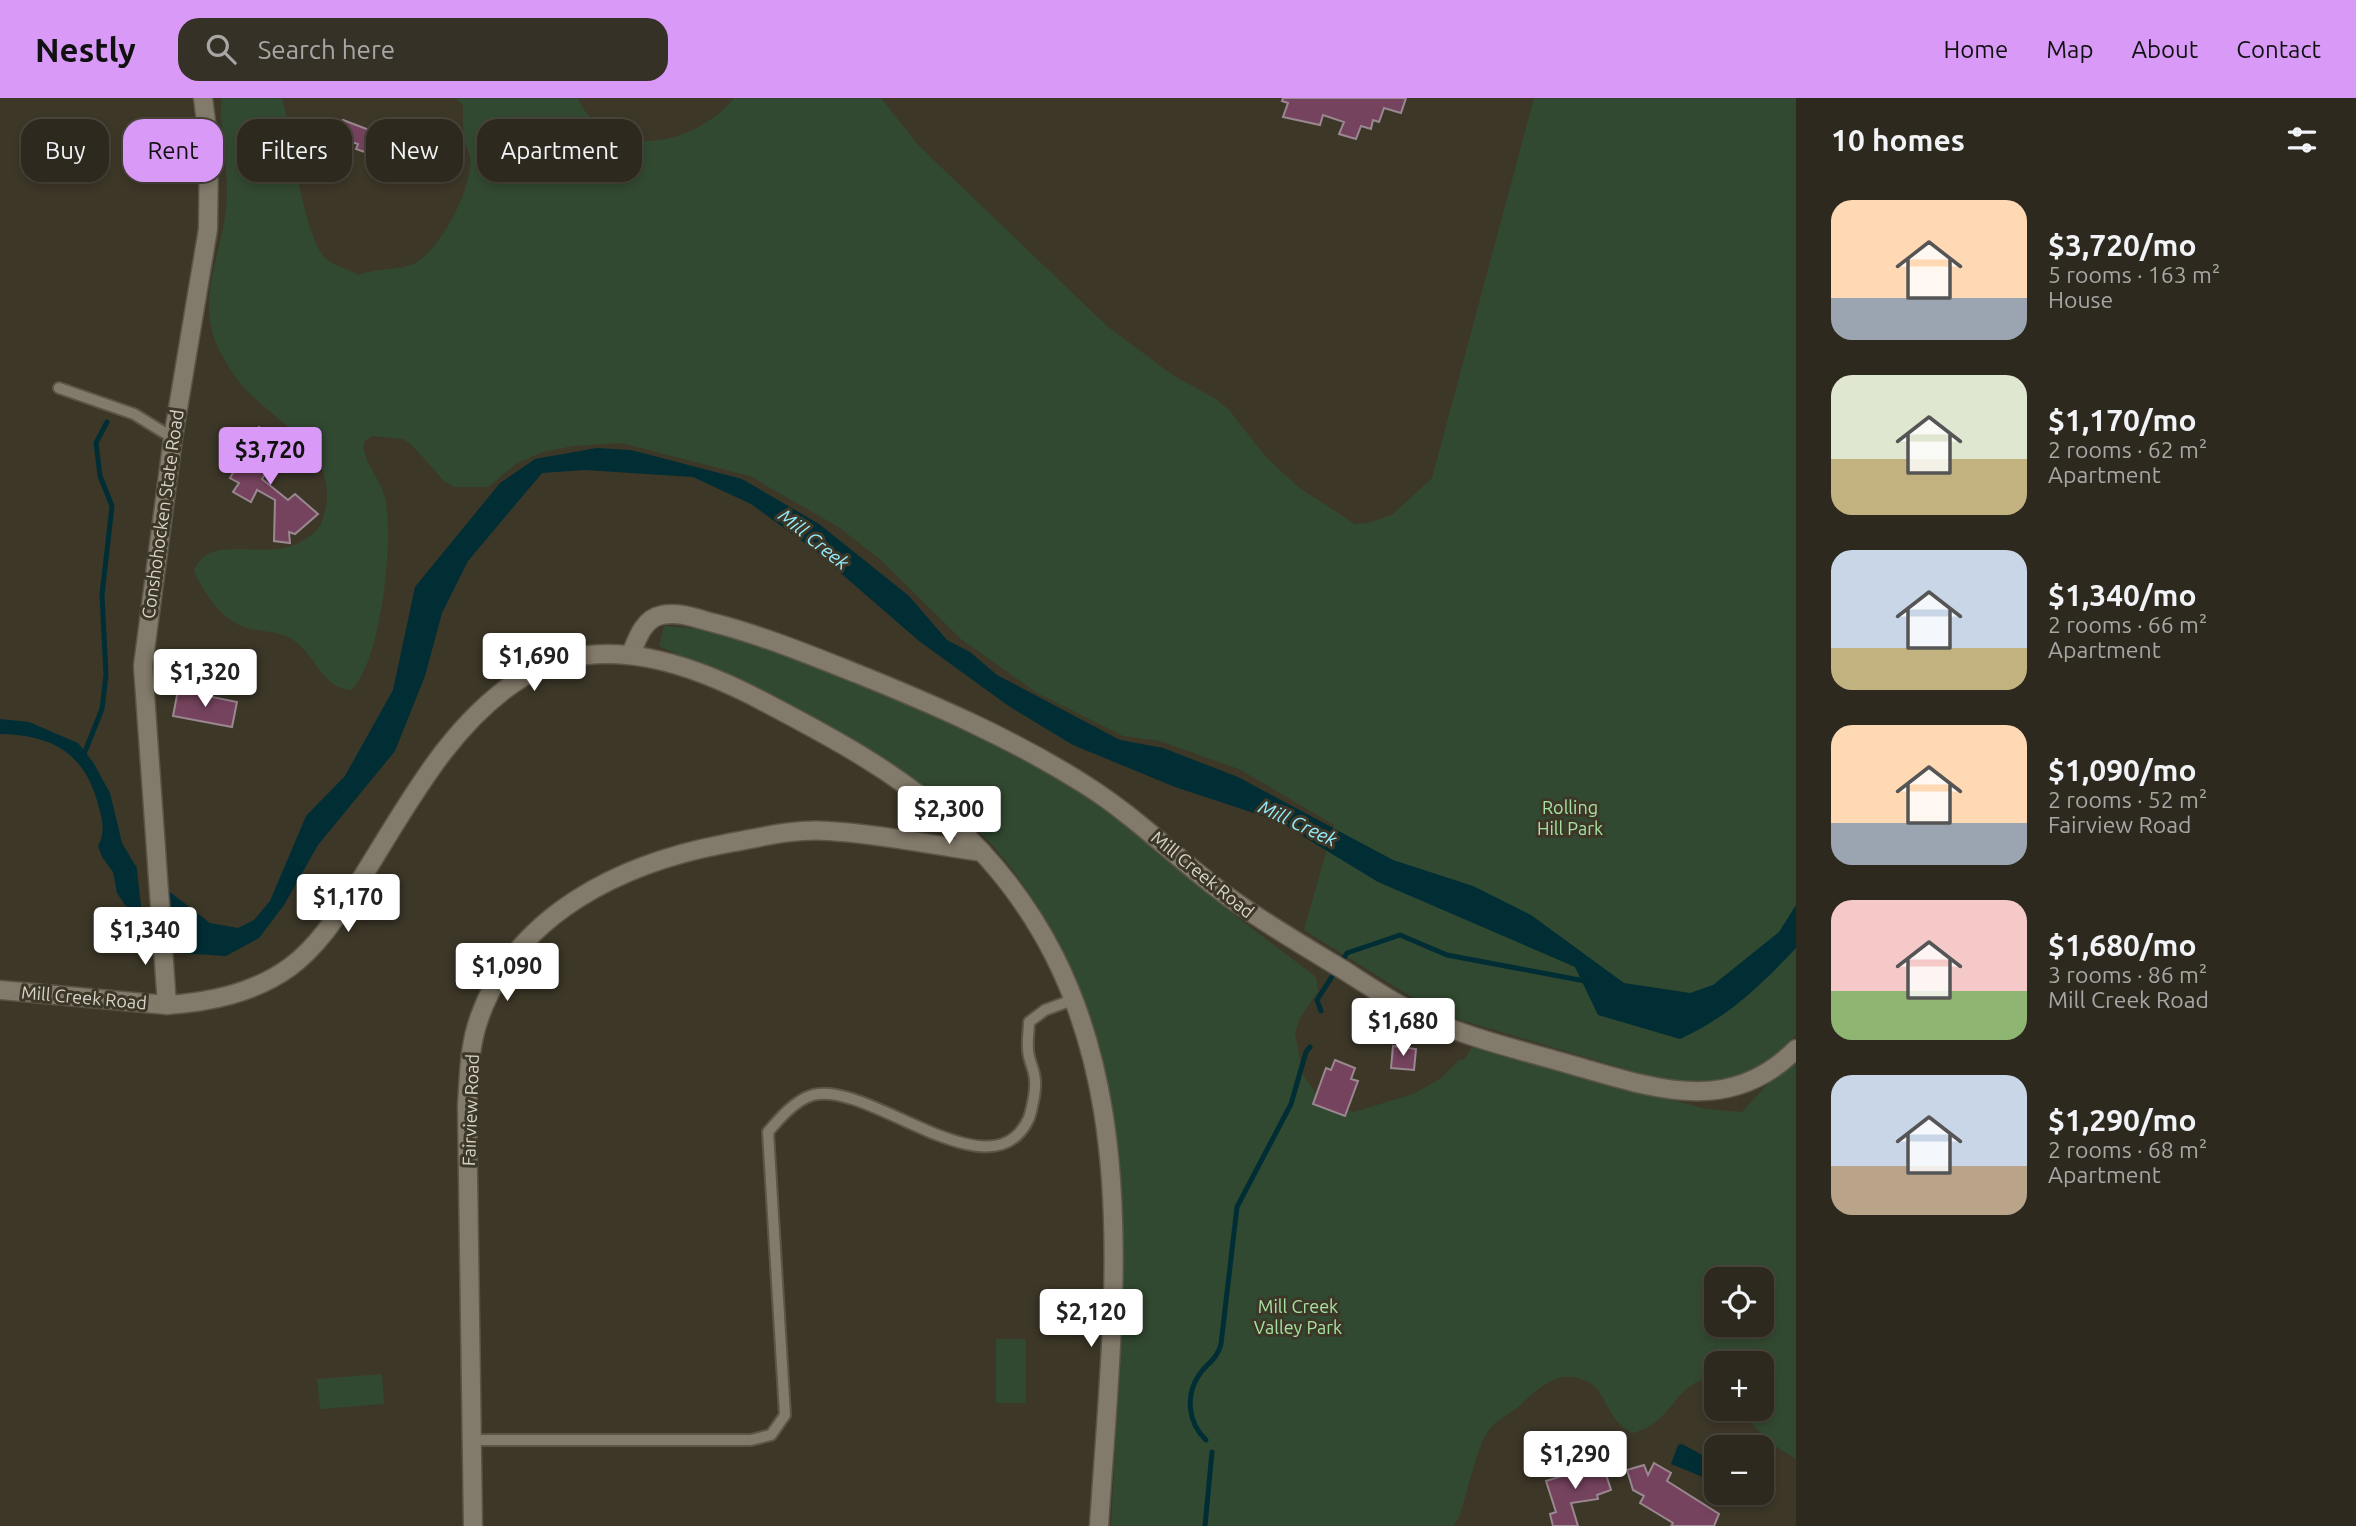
<!DOCTYPE html>
<html lang="en">
<head>
<meta charset="utf-8">
<style>
  :root { --surface:#2e291e; --page:#363127; --text:#f1f3f6; --muted:#a7a6a4; --line:#49453c; --accent:#d99af7 }
  body { margin:0; font-family:Ubuntu,sans-serif; background:var(--page); color:var(--text); height:100vh; display:flex; flex-direction:column; font-size:26px; white-space:nowrap }
  * { box-sizing:border-box; margin:0 }
  p { font-size:23px; color:var(--muted) }
  .icon { flex:none; width:38px; height:38px; fill:none; stroke:currentColor; stroke-width:2; stroke-linecap:round; stroke-linejoin:round }
  .map { position:relative; flex:1; overflow:hidden }
  .sheet { display:flex; flex-direction:column; background:var(--surface); width:560px }
  .sheet>* { flex:none }
  .banner { position:absolute; left:21px; top:21px; width:665px; height:63px; display:flex; gap:14px }
  .buttons { position:absolute; left:1704px; top:1169px; display:grid; gap:14px }
  .buttons a { display:grid; place-items:center; width:70px; height:70px; border-radius:14px; background:var(--surface); box-shadow:0 4px 10px #0003,0 0 0 2px var(--line); font-size:35px }
  .price { position:absolute; translate:-50% -60px; padding:0 16px; border-radius:7px; background:#fff; color:#222; font-size:23px; line-height:46px; filter:drop-shadow(0 2px 4px #0008) }
  .price::after { content:''; position:absolute; left:50%; top:42px; width:21px; height:16px; margin-left:-10px; background:inherit; clip-path:polygon(0 0,100% 0,50% 100%) }
  .price.active { background:var(--accent); color:#111 }
  ul { padding:0; list-style:none }
  li { display:flex; align-items:center; gap:21px; height:175px; padding:0 35px }
  li span { display:grid; place-items:center; flex:none; width:196px; height:140px; border-radius:21px; color:#555 }
  li>.icon { margin-inline-start:auto }
  span .icon { width:84px; height:84px; fill:#fffc; stroke-width:1 }
  li b { font-size:30px }
  h2 { display:flex; justify-content:space-between; align-items:center; height:84px; padding:0 35px; font-size:30px }
  .pill { padding:0 24px; border-radius:21px; background:var(--surface); box-shadow:0 4px 10px #0003,0 0 0 2px var(--line); font-size:24px; line-height:63px }
  .pill.active { background:var(--accent); color:#111 }
  header { display:flex; align-items:center; gap:42px; box-sizing:border-box; height:98px; padding:0 35px; background:var(--accent); color:#111 }
  header strong { font-size:33px }
  nav { display:flex; gap:38px; margin-inline-start:auto; font-size:24px }
  .search { width:490px; height:63px; background:var(--page); display:flex; align-items:center; gap:18px; box-sizing:border-box; padding:0 24px; border-radius:21px; color:var(--muted); font-size:26px }
  main { display:flex; flex:1; min-height:0 }
  .map>svg:first-child { display:block }
  .green { fill:#324931; fill-rule:evenodd }
  .water { fill:#012e35 }
  .pier { fill:#3d3728 }
  .lines { fill:none; stroke-linecap:round; stroke-linejoin:round }
  .stream { stroke:#012e35; stroke-width:5 }
  .building { fill:#76435e; stroke:#9a8890; stroke-width:2 }
  .service-casing { stroke:#5a5548; stroke-width:14 }
  .minor-casing { stroke:#5a5548; stroke-width:21 }
  .tertiary-casing { stroke:#5a5548; stroke-width:21 }
  .secondary-casing { stroke:#5a5548; stroke-width:21 }
  .service { stroke:#827a6a; stroke-width:10 }
  .minor { stroke:#827a6a; stroke-width:18 }
  .tertiary { stroke:#827a6a; stroke-width:18 }
  .secondary { stroke:#827a6a; stroke-width:18 }
  .labels { text-anchor:middle; dominant-baseline:central; stroke-width:6; stroke-linejoin:round; paint-order:stroke }
  .street-label { font-size:18px; fill:#d8d4cb; stroke:#3d3728 }
  .park-label { font-size:18px; fill:#a6e3a1; stroke:#3d3728 }
  .water-label { font-size:19px; font-style:italic; fill:#95edfe; stroke:#3d3728 }
</style>
</head>
<body>
<header>
<strong>Nestly</strong>
<div class="search"><svg class="icon" aria-label="search" viewBox="0 0 24 24"><circle cx="10" cy="10" r="6"/><path d="M15 15l6 6"/></svg>Search here</div>
<nav><a>Home</a><a>Map</a><a>About</a><a>Contact</a></nav>
</header>
<main>
<div class="map">
<svg width="1796" height="1428" viewBox="0 0 1796 1428">
  <rect width="100%" height="100%" fill="#3d3728"/>
  <path class="green" d="M221,0h61c10,32 20,145 47,163 9,6 21,9 30,14 19,-8 44,-4 58,-13 24,-15 56,-74 53,-104 -1,-7 -5,-13 -6,-21 -1,-10 -1,-22 -1,-32l-7,-7h122c29,67 119,47 156,0h147l38,48 189,181 66,49 42,23 13,11 37,47 32,30 57,37 14,-1 24,-9 39,-36 102,-380h262v937l-39,43 -54,14 -266,-79 -133,-83 30,-105 -93,-55 -81,-29 -37,-5 -86,-43 -76,-54 -79,-78 -42,-33 -90,-52 -129,-33 -48,3 -30,6 -26,11 -29,24h-34l-10,-6 -32,-36 -9,-6 -31,-3 -8,6c-2,20 16,36 21,55 9,43 -3,161 -33,193 -29,-1 -35,-32 -56,-48 -15,-12 -35,-9 -52,-15 -24,-9 -40,-34 -50,-56 15,-41 74,-7 110,-31 7,-5 15,-9 18,-19 23,-63 -38,-93 -76,-131 -10,-10 -20,-28 -27,-40 -24,-50 2,-91 7,-141 3,-30 -2,-60 -5,-90 -1,-7 1,-14 0,-21z
    M664,528l46,4 121,41 194,87 84,49 128,110 79,60 2,14 -19,29 -4,14 8,41 15,21 16,11 20,5 59,-18 27,-15 19,-19 6,-1 8,-14 233,64 36,3 54,-59v406l-24,-15 -35,-35h25v-46h-45v28l-17,-10c-27,9 -28,41 -67,52 -27,-11 -25,-41 -45,-51 -30,-16 -51,8 -70,25 -9,8 -23,13 -30,24 -11,16 -22,66 -29,87l-6,8h-342c11,-232 48,-488 -117,-679 -25,-29 -59,-51 -90,-72 -78,-51 -160,-91 -245,-129zM1717,1181h45v46h-45z
    M996,1241h30v64h-30z
    M382,1276l2,30 -64,5 -3,-30z"/>
  <path class="water" d="M597,350l34,2 111,29 77,45 90,72 38,44 23,12 27,23 123,65 43,8 75,29 155,83 80,26 58,29 93,68 66,10 23,-8 66,-53 17,-27v43c-35,37 -69,70 -116,91l-82,-24 -23,-48 -197,-85 -100,-61 -103,-34 -102,-42 -63,-38 -91,-66 -106,-92 -62,-45 -58,-27 -108,-7 -43,3 -74,88 -26,52 -17,63 -30,75 -77,94 -34,60 -25,33 -33,18 -48,-3 -53,-48 -8,-12 -4,-21 -11,-15 -4,-11c7,-12 5,-25 1,-38 -13,-54 -45,-73 -99,-74v-15l29,3 49,21 15,19 17,31 12,50 13,22 75,58 28,5 16,-8 16,-19 36,-85 39,-40 48,-86 22,-103 85,-104 35,-24z
    M1682,1346l28,15 -7,18 -32,-13 7,-19z"/>
  <path class="pier" d="M136,763l33,26 6,53 -21,-5 -11,-11z"/>
  <g class="lines">
    <path class="stream" d="M84,656l18,-45 4,-34 -4,-80 10,-89 -12,-30 -4,-33 11,-21
      M1321,913l-4,-11 30,-47 53,-18 47,20 138,26
      M1206,1342c-18,-17 -21,-44 -7,-65 8,-12 18,-15 22,-31l16,-137 54,-103 15,-52 4,-5
      M1205,1428l7,-74"/>
  </g>
  <path class="building" d="M1283,0h123l-5,15 -17,-5 -5,14 -6,-2 -2,9 -10,-3 -5,13 -17,-5 5,-12 -21,-7 -3,10 -37,-8 5,-14 -6,-2z
    M343,22l79,30 -9,27 -11,-4 2,-7 -48,-17 2,-5 -21,-7z
    M259,329l15,9 -5,8 11,7 -18,28 26,21 7,-6 23,20 -23,20 -6,-2 1,11 -16,-2 1,-41 -18,-10 -6,12 -18,-10 6,-9 -9,-5z
    M178,592l59,12 -5,25 -59,-11z
    M1393,948l23,3 -2,21 -23,-2z
    M1335,962l20,8 -4,11 7,2 -13,35 -32,-12 13,-36 5,2z
    M1585,1365l2,6 16,-4 8,25 -14,5 1,4 -27,4 7,23h-25l-3,-12 6,-2 -10,-31 16,-5 -2,-6z
    M1654,1365l17,10 -4,8 52,33 -5,12h-43l2,-3 -33,-20 4,-7 -11,-6 -6,-20 17,-5 4,10z"/>
  <g class="lines">
    <g class="service-casing">
      <path id="service" d="M59,290l75,26 39,24
        M472,1342h279l20,-5 14,-20 -17,-283c11,-13 27,-32 45,-37 57,-15 179,104 216,23 3,-9 7,-28 6,-37 0,-11 -7,-21 -7,-32 -1,-8 1,-18 1,-27l16,-12 30,-11"/>
    </g>
    <g class="minor-casing">
      <path id="minor" d="M473,1428l-6,-420c2,-30 2,-61 13,-90 37,-103 143,-153 244,-172 34,-6 70,-16 105,-13 51,3 102,14 153,21"/>
    </g>
    <g class="tertiary-casing">
      <path id="tertiary" d="M631,556c6,-15 13,-36 31,-39 17,-4 36,4 52,8 50,13 96,32 144,51 77,31 155,65 226,110 53,33 96,78 146,114 36,26 74,48 112,71 30,19 59,39 92,53 48,20 102,32 152,47 76,22 147,44 210,-20
        M0,892l167,15"/>
    </g>
    <g class="secondary-casing">
      <path id="secondary" d="M203,0l6,47 -1,84 -35,209 -30,228 24,339c44,-3 87,-12 123,-38 31,-23 50,-56 71,-88 45,-71 88,-156 162,-202 78,-48 173,-12 247,28 61,32 124,66 176,112 212,187 169,456 153,709"/>
    </g>
    <use href="#service" class="service"/>
    <use href="#minor" class="minor"/>
    <use href="#tertiary" class="tertiary"/>
    <use href="#secondary" class="secondary"/>
  </g>
  <g class="labels">
    <g class="street-label">
      <text transform="translate(162 416) rotate(-82)">Conshohocken State Road</text>
      <text transform="translate(1203 776) rotate(39)">Mill Creek Road</text>
      <text transform="translate(84 899) rotate(5)">Mill Creek Road</text>
      <text transform="translate(470 1012) rotate(-88)">Fairview Road</text>
    </g>
    <g class="park-label">
      <text x="1570" y="709">Rolling<tspan x="1570" dy="21">Hill Park</tspan></text>
      <text x="1298" y="1208">Mill Creek<tspan x="1298" dy="21">Valley Park</tspan></text>
    </g>
    <g class="water-label">
      <text transform="translate(814 441) rotate(39)">Mill Creek</text>
      <text transform="translate(1298 725) rotate(25)">Mill Creek</text>
    </g>
  </g>
</svg>
<div class="buttons">
<a><svg class="icon" aria-label="locate" viewBox="0 0 24 24"><circle cx="12" cy="12" r="6"/><path d="M12 2v4M12 18v4M2 12h4M18 12h4"/></svg></a>
<a>+</a>
<a>−</a>
</div>
<b class="price active" style="left:270px;top:389px">$3,720</b>
<b class="price" style="left:534px;top:595px">$1,690</b>
<b class="price" style="left:205px;top:611px">$1,320</b>
<b class="price" style="left:949px;top:748px">$2,300</b>
<b class="price" style="left:348px;top:836px">$1,170</b>
<b class="price" style="left:145px;top:869px">$1,340</b>
<b class="price" style="left:507px;top:905px">$1,090</b>
<b class="price" style="left:1403px;top:960px">$1,680</b>
<b class="price" style="left:1091px;top:1251px">$2,120</b>
<b class="price" style="left:1575px;top:1393px">$1,290</b>
<div class="banner">
<a class="pill">Buy</a>
<a class="pill active">Rent</a>
<a class="pill">Filters</a>
<a class="pill">New</a>
<a class="pill">Apartment</a>
</div>
</div>
<section class="sheet">
<h2>10 homes<svg class="icon" aria-label="filters" viewBox="0 0 24 24"><path d="M4 7h16M4 17h16"/><circle cx="9" cy="7" r="2"/><circle cx="15" cy="17" r="2"/></svg></h2>
<ul>
<li><span style="background:linear-gradient(#ffd9b3 70%,#9aa5b1 0)"><svg class="icon" aria-label="home" viewBox="0 0 24 24"><path d="M3 11l9-7 9 7M6 9v11h12V9"/></svg></span><div><b>$3,720/mo</b><p>5 rooms · 163 m²</p><p>House</p></div></li>
<li><span style="background:linear-gradient(#dfe7d0 60%,#c2b280 0)"><svg class="icon" aria-label="home" viewBox="0 0 24 24"><path d="M3 11l9-7 9 7M6 9v11h12V9"/></svg></span><div><b>$1,170/mo</b><p>2 rooms · 62 m²</p><p>Apartment</p></div></li>
<li><span style="background:linear-gradient(#c9d6e8 70%,#c2b280 0)"><svg class="icon" aria-label="home" viewBox="0 0 24 24"><path d="M3 11l9-7 9 7M6 9v11h12V9"/></svg></span><div><b>$1,340/mo</b><p>2 rooms · 66 m²</p><p>Apartment</p></div></li>
<li><span style="background:linear-gradient(#ffd9b3 70%,#9aa5b1 0)"><svg class="icon" aria-label="home" viewBox="0 0 24 24"><path d="M3 11l9-7 9 7M6 9v11h12V9"/></svg></span><div><b>$1,090/mo</b><p>2 rooms · 52 m²</p><p>Fairview Road</p></div></li>
<li><span style="background:linear-gradient(#f6c9c9 65%,#8fb573 0)"><svg class="icon" aria-label="home" viewBox="0 0 24 24"><path d="M3 11l9-7 9 7M6 9v11h12V9"/></svg></span><div><b>$1,680/mo</b><p>3 rooms · 86 m²</p><p>Mill Creek Road</p></div></li>
<li><span style="background:linear-gradient(#c9d6e8 65%,#b9a48a 0)"><svg class="icon" aria-label="home" viewBox="0 0 24 24"><path d="M3 11l9-7 9 7M6 9v11h12V9"/></svg></span><div><b>$1,290/mo</b><p>2 rooms · 68 m²</p><p>Apartment</p></div></li>
</ul>
</section>
</main>
</body>
</html>
